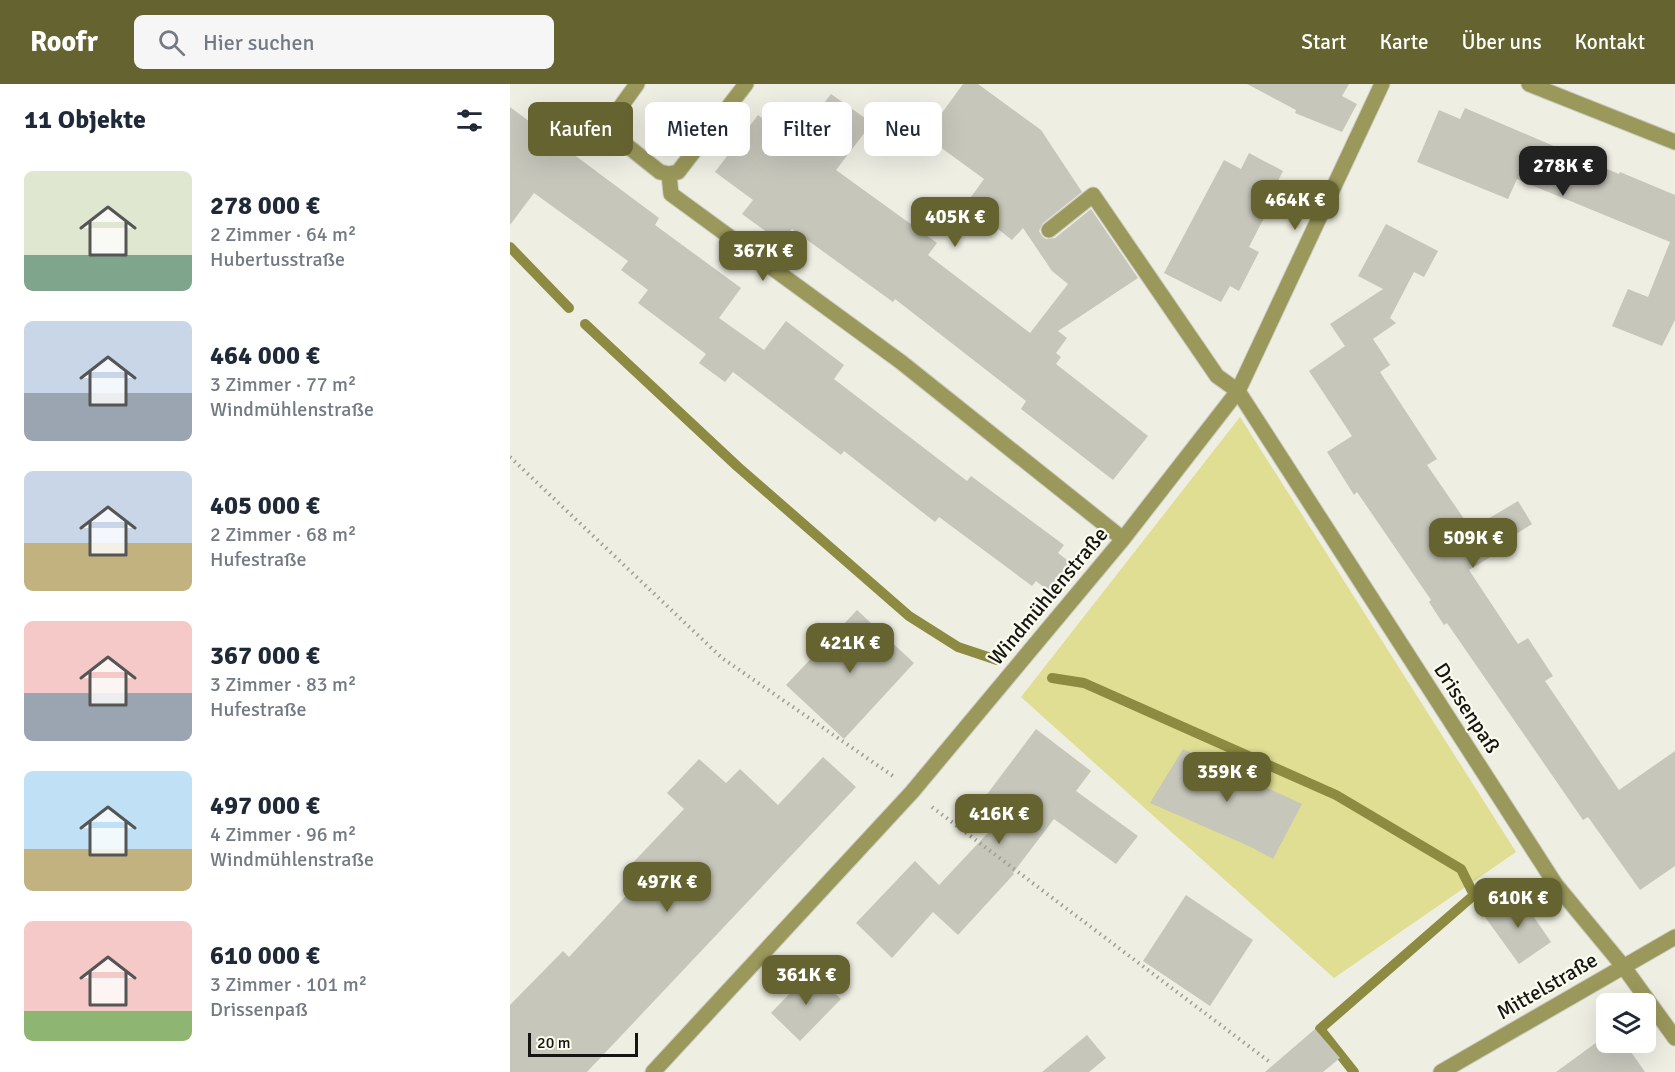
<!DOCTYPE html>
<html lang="de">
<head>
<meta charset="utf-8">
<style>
  :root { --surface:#fff; --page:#f6f6f7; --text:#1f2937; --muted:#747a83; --accent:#656330 }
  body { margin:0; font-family:Signika,sans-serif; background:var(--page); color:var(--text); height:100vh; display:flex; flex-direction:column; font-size:22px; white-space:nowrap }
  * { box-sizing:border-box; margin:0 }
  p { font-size:20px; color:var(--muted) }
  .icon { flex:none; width:33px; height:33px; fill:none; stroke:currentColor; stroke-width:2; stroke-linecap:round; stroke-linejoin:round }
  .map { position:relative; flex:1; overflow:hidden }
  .panel { display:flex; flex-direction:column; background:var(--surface); width:510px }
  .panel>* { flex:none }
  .guide { position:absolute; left:18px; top:18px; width:570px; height:54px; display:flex; gap:12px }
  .tools { position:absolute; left:1086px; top:909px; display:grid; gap:12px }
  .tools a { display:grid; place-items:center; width:60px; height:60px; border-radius:9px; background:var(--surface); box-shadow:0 6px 24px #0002; font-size:30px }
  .scale { position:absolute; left:18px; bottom:15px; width:110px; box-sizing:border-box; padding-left:6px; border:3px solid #151511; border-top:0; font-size:16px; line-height:21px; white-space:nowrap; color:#151511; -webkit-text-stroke:4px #fbfbf0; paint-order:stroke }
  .price { position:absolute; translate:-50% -51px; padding:0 14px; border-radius:12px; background:var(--accent); color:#fff; font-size:20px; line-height:39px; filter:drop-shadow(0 2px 3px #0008) }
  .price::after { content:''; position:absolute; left:50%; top:36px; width:18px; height:14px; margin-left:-9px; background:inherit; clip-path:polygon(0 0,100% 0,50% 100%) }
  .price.active { background:#222; color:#fff }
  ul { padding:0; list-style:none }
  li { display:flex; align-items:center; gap:18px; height:150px; padding:0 24px }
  li span { display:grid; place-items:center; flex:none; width:168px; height:120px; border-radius:9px; color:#555 }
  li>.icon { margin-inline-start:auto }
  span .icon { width:72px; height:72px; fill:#fffc; stroke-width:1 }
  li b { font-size:26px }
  h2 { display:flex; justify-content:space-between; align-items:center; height:72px; padding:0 24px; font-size:26px }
  .chip { padding:0 21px; border-radius:9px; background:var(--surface); box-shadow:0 6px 24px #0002; font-size:21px; line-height:54px }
  .chip.active { background:var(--accent); color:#fff }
  header { display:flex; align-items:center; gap:36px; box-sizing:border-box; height:84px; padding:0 30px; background:var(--accent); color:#fff }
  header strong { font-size:28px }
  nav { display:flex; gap:33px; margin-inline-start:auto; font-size:21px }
  .search { width:420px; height:54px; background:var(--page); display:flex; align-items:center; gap:15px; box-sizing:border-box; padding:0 21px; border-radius:9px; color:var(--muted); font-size:22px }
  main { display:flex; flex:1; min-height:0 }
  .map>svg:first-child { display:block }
  .green { fill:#dfde92 }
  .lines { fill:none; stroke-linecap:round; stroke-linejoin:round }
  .stream { stroke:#8d8b41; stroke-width:10 }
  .building { fill:#c6c6bb }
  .minor-casing { stroke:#cbcbc1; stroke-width:17 }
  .path { stroke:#9e9e96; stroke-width:4; stroke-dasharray:1.5 4.5; stroke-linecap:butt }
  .minor { stroke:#9a985a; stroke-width:15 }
  .labels { text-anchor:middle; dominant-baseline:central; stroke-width:4.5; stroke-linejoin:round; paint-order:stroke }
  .street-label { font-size:21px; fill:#151511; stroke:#fbfbf0 }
</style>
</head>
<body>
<header>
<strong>Roofr</strong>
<div class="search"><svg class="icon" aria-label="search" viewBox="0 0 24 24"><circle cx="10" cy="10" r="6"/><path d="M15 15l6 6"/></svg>Hier suchen</div>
<nav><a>Start</a><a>Karte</a><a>Über uns</a><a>Kontakt</a></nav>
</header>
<main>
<section class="panel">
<h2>11 Objekte<svg class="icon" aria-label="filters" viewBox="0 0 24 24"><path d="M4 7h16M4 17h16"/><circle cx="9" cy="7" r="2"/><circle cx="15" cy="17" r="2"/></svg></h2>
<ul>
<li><span style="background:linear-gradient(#dfe7d0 70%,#7fa58c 0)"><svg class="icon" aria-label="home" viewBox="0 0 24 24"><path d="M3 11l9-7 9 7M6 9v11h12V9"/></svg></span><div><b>278 000 €</b><p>2 Zimmer · 64 m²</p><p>Hubertusstraße</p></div></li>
<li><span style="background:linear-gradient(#c9d6e8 60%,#9aa5b1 0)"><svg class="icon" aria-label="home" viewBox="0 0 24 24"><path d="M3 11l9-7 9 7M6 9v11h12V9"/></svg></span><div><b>464 000 €</b><p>3 Zimmer · 77 m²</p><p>Windmühlenstraße</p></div></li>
<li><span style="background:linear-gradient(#c9d6e8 60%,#c2b280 0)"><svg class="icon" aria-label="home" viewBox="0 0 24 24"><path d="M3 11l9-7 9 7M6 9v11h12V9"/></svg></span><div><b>405 000 €</b><p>2 Zimmer · 68 m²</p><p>Hufestraße</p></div></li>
<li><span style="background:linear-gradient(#f6c9c9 60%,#9aa5b1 0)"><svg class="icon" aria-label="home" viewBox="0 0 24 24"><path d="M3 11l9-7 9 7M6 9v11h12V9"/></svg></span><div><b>367 000 €</b><p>3 Zimmer · 83 m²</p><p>Hufestraße</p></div></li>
<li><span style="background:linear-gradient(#bfe0f5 65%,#c2b280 0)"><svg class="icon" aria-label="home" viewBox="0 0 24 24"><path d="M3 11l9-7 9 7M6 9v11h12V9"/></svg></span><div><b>497 000 €</b><p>4 Zimmer · 96 m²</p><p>Windmühlenstraße</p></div></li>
<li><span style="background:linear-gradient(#f6c9c9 75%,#8fb573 0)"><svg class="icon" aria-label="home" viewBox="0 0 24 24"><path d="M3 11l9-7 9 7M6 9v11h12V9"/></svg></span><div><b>610 000 €</b><p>3 Zimmer · 101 m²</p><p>Drissenpaß</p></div></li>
</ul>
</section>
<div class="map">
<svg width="1165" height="988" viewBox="0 0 1165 988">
  <rect width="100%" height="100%" fill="#eeeee3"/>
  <path class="green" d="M730,333l276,435 -182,126 -313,-281z"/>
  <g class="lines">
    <path class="stream" d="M0,163l59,61
      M75,240l153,143 171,149 49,31 39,13
      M542,594l32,5 252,112 125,74 13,26 -154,134 34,43"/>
  </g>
  <path class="building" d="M453,0h15l63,46 41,62 -39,31 -4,8 3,5 4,3 9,-1 36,-29 47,69 -80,53 9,7 -11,15 5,4 -5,7 92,72 -35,44 -92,-71 5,-8 -131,-102 -2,3 -101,-73 -10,14 -40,-29 11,-14 -38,-28 43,-57 36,27 37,-48 41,29 -36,47 101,73 -9,12 102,78 38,-49 -16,-13 -29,-43 -11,12 -46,-36 18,-25 -59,-43z
    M737,0h102l-7,12 15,8 -15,28 -47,-19 1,-3z
    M0,23l149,111 -4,7 86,63 -22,30 45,32 22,-29 58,44 -10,14 133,102 4,-5 93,69 -6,8 13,10 -22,28 -13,-10 -4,5 -93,-69 -4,5 -91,-71 -3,4 -108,-83 -8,10 -26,-19 7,-9 -68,-51 10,-13 -27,-20 7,-9 -94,-68 -24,32z
    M955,24l154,66 1,-2 55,23v125l-13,26 -50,-20 16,-37 20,8 22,-55 -153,-63 -9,20 -91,-37 22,-52 21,9z
    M739,69l34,18 -8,16 4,2 -30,58 10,5 -20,39 -9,-5 -9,16 -57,-29 60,-113 17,9z
    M876,140l52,27 -14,26 -10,-5 -24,46 6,5 -23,16 17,26 -10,7 57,87 -10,6 44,64 47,-28 14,23 -19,12 4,5 -48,29 49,74 10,-6 25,38 -8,5 74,109 56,-39v115l-35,24 -52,-73 -5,3 -136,-197 -3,2 -15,-23 2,-2 -74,-108 -3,3 -27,-43 25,-16 -43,-65 36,-25 -15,-22 53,-35 -25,-13z
    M347,526l57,53 -70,76 -58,-54z
    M526,645l55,42 -15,20 62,45 -22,28 -62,-45 -41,54 1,1 -56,61 -25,-23 -41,46 -36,-35 59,-62 24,24 61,-65 -21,-15z
    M673,665l119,55 -29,55 -22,-12 -101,-44z
    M313,673l33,30 -269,285h-77v-67l53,-54 6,6 68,-73 -13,-12 60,-63 -17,-16 32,-34 27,24 14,-14 38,36z
    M1008,810l33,48 -32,22 -34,-47z
    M676,811l67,45 -43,66 -67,-45z
    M301,887l30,28 -41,42 -29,-28z
    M805,945l25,29 -17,14h-58z
    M577,951l19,23 -17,14h-47z
    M1087,958h27l21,30h-89z"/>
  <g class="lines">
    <g class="minor-casing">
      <path id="minor" d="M127,0l-26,36 -1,12 50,40 9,2 9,-2 68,-88
        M1019,0l146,58
        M159,90l2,20 230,168 222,177
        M539,146l44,-35 124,181 21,15 318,494 67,81 52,72
        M143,988l259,-280 211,-253 115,-148 144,-307
        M931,988l234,-135"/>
    </g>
    <path class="path" d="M0,373l212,201 171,118
      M422,723l339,256"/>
    <use href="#minor" class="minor"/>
  </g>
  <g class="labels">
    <g class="street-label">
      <text transform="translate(538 512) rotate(-50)">Windmühlenstraße</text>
      <text transform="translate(957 624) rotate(57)">Drissenpaß</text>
      <text transform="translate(1037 902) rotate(-30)">Mittelstraße</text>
    </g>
  </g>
</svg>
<div class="tools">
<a><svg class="icon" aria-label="layers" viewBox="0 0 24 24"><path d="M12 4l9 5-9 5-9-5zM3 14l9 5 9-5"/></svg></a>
</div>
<div class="scale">20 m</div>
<b class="price active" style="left:1053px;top:113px">278K €</b>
<b class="price" style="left:785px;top:147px">464K €</b>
<b class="price" style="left:445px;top:164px">405K €</b>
<b class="price" style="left:253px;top:198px">367K €</b>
<b class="price" style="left:963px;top:485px">509K €</b>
<b class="price" style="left:340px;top:590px">421K €</b>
<b class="price" style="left:717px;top:719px">359K €</b>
<b class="price" style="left:489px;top:761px">416K €</b>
<b class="price" style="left:157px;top:829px">497K €</b>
<b class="price" style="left:1008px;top:845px">610K €</b>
<b class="price" style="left:296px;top:922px">361K €</b>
<div class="guide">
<a class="chip active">Kaufen</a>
<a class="chip">Mieten</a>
<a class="chip">Filter</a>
<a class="chip">Neu</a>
</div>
</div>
</main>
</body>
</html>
